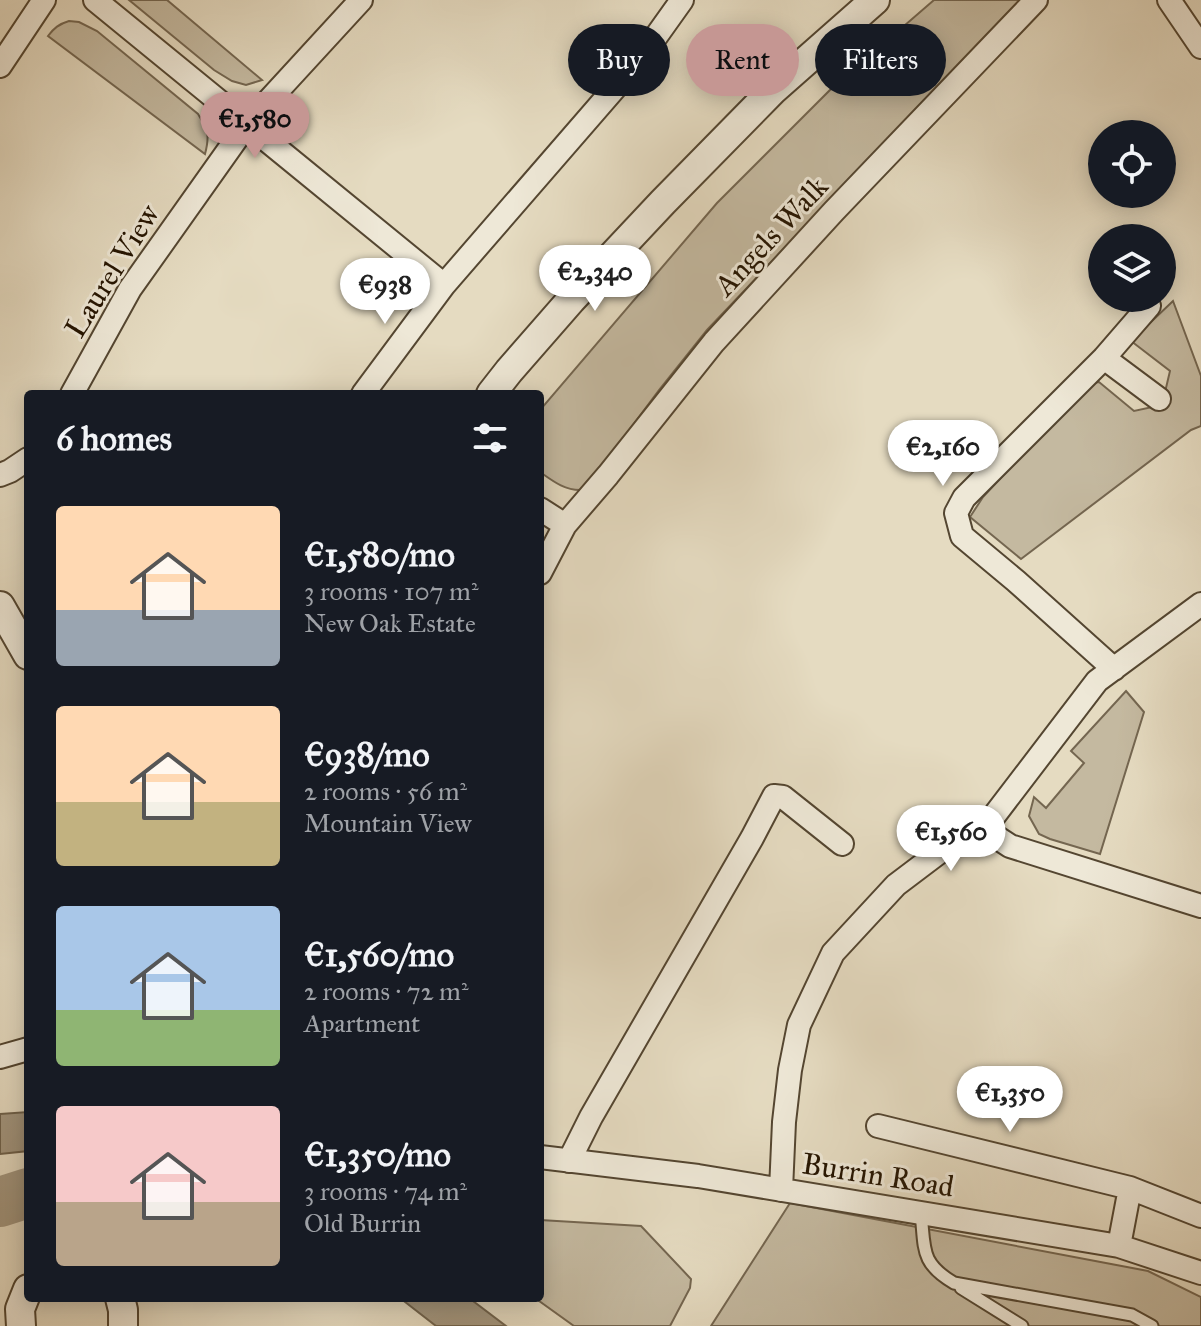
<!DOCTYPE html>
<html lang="en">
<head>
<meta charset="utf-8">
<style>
  :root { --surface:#171b24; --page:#242831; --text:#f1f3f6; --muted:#9ea1a6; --accent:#c59692 }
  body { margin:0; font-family:"IM FELL Great Primer",serif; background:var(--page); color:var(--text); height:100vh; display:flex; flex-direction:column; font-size:30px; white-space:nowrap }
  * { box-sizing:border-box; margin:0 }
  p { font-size:26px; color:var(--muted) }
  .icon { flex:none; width:44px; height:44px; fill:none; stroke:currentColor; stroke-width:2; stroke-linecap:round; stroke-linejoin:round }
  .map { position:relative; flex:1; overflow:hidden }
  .panel { position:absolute; left:24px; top:390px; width:520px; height:912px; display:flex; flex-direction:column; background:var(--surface); border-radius:8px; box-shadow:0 4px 20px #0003 }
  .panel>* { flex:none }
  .banner { position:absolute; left:568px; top:24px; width:512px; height:72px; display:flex; gap:16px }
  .controls { position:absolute; left:1088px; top:120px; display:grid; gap:16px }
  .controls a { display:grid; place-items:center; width:88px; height:88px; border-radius:50%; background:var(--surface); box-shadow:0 4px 20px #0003; font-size:40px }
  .price { position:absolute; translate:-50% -68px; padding:0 18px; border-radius:28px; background:#fff; color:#222; font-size:26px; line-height:52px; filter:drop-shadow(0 2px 4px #0008) }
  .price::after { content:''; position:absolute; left:50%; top:48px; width:24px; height:18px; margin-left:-12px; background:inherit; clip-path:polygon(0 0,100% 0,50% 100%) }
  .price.current { background:var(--accent); color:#111 }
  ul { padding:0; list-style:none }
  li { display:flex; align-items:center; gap:24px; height:200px; padding:0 32px }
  li span { display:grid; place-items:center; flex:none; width:224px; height:160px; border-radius:8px; color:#555 }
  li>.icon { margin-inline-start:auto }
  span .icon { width:96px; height:96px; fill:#fffc; stroke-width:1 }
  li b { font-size:34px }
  h2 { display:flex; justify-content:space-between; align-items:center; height:96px; padding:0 32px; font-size:34px }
  .tag { padding:0 28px; border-radius:36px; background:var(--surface); box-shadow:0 4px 20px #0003; font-size:28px; line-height:72px }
  .tag.current { background:var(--accent); color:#111 }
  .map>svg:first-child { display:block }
  .green { fill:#c4b9a0; stroke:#746650; stroke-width:2 }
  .water { fill:#a39780; stroke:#70634d; stroke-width:2 }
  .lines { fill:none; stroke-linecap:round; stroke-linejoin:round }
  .river { stroke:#a39780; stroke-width:50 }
  .service-casing { stroke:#544631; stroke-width:15 }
  .minor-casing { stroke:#544631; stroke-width:26 }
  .tertiary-casing { stroke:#544631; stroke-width:32 }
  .service { stroke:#eee8d7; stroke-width:11 }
  .minor { stroke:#eee8d7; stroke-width:22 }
  .tertiary { stroke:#eee8d7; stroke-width:28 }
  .labels { text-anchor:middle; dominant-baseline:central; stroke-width:6; stroke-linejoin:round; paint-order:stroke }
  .street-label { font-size:30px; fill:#241401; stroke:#eee8d7 }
</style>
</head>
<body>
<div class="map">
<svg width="1201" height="1326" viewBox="0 0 1201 1326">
  <rect width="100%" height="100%" fill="#e5dbc1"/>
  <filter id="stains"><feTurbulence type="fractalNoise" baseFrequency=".0025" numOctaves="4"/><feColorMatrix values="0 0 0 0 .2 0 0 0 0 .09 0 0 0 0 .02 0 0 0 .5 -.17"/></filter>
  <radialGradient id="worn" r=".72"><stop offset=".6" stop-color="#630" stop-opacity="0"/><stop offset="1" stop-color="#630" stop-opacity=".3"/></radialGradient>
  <path class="green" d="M129,0h38l95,80 -16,5 -14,-4 -18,-11z
    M934,0h86l-313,330 -48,60 -67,90 -12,10c-16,0 -27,-9 -40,-18v-62l177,-207 168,-168 4,4z
    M69,21l10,1 18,9 101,83c10,16 12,21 7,40l-157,-118c6,-8 11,-12 21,-15z
    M1173,301l28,75v50l-10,4 -170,129 -51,-42 13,-20 105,-113 11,-2 35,29 28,-6 8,-34 -39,-30z
    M1126,691l18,21 -44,142 -50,-15 -11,-5 -10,-18 5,-19 12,11 38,-45 -13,-12z
    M790,1203l358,68 53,26v29h-490z
    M540,1220l101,6 50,53 -1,9 -20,38h-96l-39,-28h5z"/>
  <path class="water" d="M28,1112v39l-28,3v-40z
    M400,1298h69l37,28h-70z"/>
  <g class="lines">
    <path class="river" d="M0,1202l28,-9"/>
    <g class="service-casing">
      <path id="service" d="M921,1213c4,36 -1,50 33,70l178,32 20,11
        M961,1288l61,38"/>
    </g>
    <g class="minor-casing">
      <path id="minor" d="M95,0l349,285
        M1169,0l32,47
        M0,66l44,-66
        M1104,358l55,41
        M72,394l58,-105 117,-165 114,-124
        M363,394l81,-109 196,-226 42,-59
        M0,475l10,-4 18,-12
        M540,509l25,16
        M540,573l25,-48 43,-50 106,-133 120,-131 202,-211
        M1114,669l-98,-88 -54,-45 -6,-23 8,-15 140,-140 45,-52
        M984,829l26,17 191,60
        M0,1057l28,-8
        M878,1126l252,62 71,28
        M540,1157l158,19 421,70 82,27
        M569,1161l22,-44 161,-279 22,-42 9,1 59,47
        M781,1190l3,-68 6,-52 9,-45 34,-72 63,-68 45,-34 43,-22 113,-148 104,-77
        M1119,1246l11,-58"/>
    </g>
    <g class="tertiary-casing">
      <path id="tertiary" d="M491,394l18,-23 62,-71 92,-98 110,-112 102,-90
        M0,606l28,49
        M120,1298l3,12v16
        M21,1326l-1,-17 8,-20"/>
    </g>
    <use href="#service" class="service"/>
    <use href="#minor" class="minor"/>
    <use href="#tertiary" class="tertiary"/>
  </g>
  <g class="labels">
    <g class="street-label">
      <text transform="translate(771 236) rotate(-47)">Angels Walk</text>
      <text transform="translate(112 271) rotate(-58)">Laurel View</text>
      <text transform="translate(878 1175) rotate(9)">Burrin Road</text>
    </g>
  </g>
  <rect width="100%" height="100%" filter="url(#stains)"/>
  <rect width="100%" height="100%" fill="url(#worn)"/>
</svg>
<div class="controls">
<a><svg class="icon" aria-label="locate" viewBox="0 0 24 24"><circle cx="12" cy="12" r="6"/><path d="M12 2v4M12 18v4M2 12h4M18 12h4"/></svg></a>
<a><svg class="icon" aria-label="layers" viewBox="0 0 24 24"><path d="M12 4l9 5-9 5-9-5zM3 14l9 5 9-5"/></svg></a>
</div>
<b class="price current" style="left:255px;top:160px">€1,580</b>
<b class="price" style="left:595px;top:313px">€2,340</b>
<b class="price" style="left:385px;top:326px">€938</b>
<b class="price" style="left:943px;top:488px">€2,160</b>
<b class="price" style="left:951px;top:873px">€1,560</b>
<b class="price" style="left:1010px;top:1134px">€1,350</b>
<div class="banner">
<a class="tag">Buy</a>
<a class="tag current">Rent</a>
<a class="tag">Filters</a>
</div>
<section class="panel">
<h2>6 homes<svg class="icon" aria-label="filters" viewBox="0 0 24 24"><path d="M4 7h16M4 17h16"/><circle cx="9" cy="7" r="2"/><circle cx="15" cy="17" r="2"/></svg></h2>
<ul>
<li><span style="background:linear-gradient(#ffd9b3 65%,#9aa5b1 0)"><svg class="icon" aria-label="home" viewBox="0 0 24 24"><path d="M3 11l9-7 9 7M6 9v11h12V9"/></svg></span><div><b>€1,580/mo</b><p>3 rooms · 107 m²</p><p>New Oak Estate</p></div></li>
<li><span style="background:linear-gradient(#ffd9b3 60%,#c2b280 0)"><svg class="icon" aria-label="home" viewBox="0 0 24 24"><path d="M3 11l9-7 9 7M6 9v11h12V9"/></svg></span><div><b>€938/mo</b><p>2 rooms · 56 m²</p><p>Mountain View</p></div></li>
<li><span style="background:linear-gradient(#a9c7e8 65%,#8fb573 0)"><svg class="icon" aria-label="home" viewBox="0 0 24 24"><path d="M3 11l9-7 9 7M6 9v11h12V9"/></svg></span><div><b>€1,560/mo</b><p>2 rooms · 72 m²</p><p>Apartment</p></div></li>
<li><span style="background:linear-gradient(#f6c9c9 60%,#b9a48a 0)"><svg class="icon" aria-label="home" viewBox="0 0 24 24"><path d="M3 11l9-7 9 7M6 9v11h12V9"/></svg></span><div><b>€1,350/mo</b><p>3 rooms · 74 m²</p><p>Old Burrin</p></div></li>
</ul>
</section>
</div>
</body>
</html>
